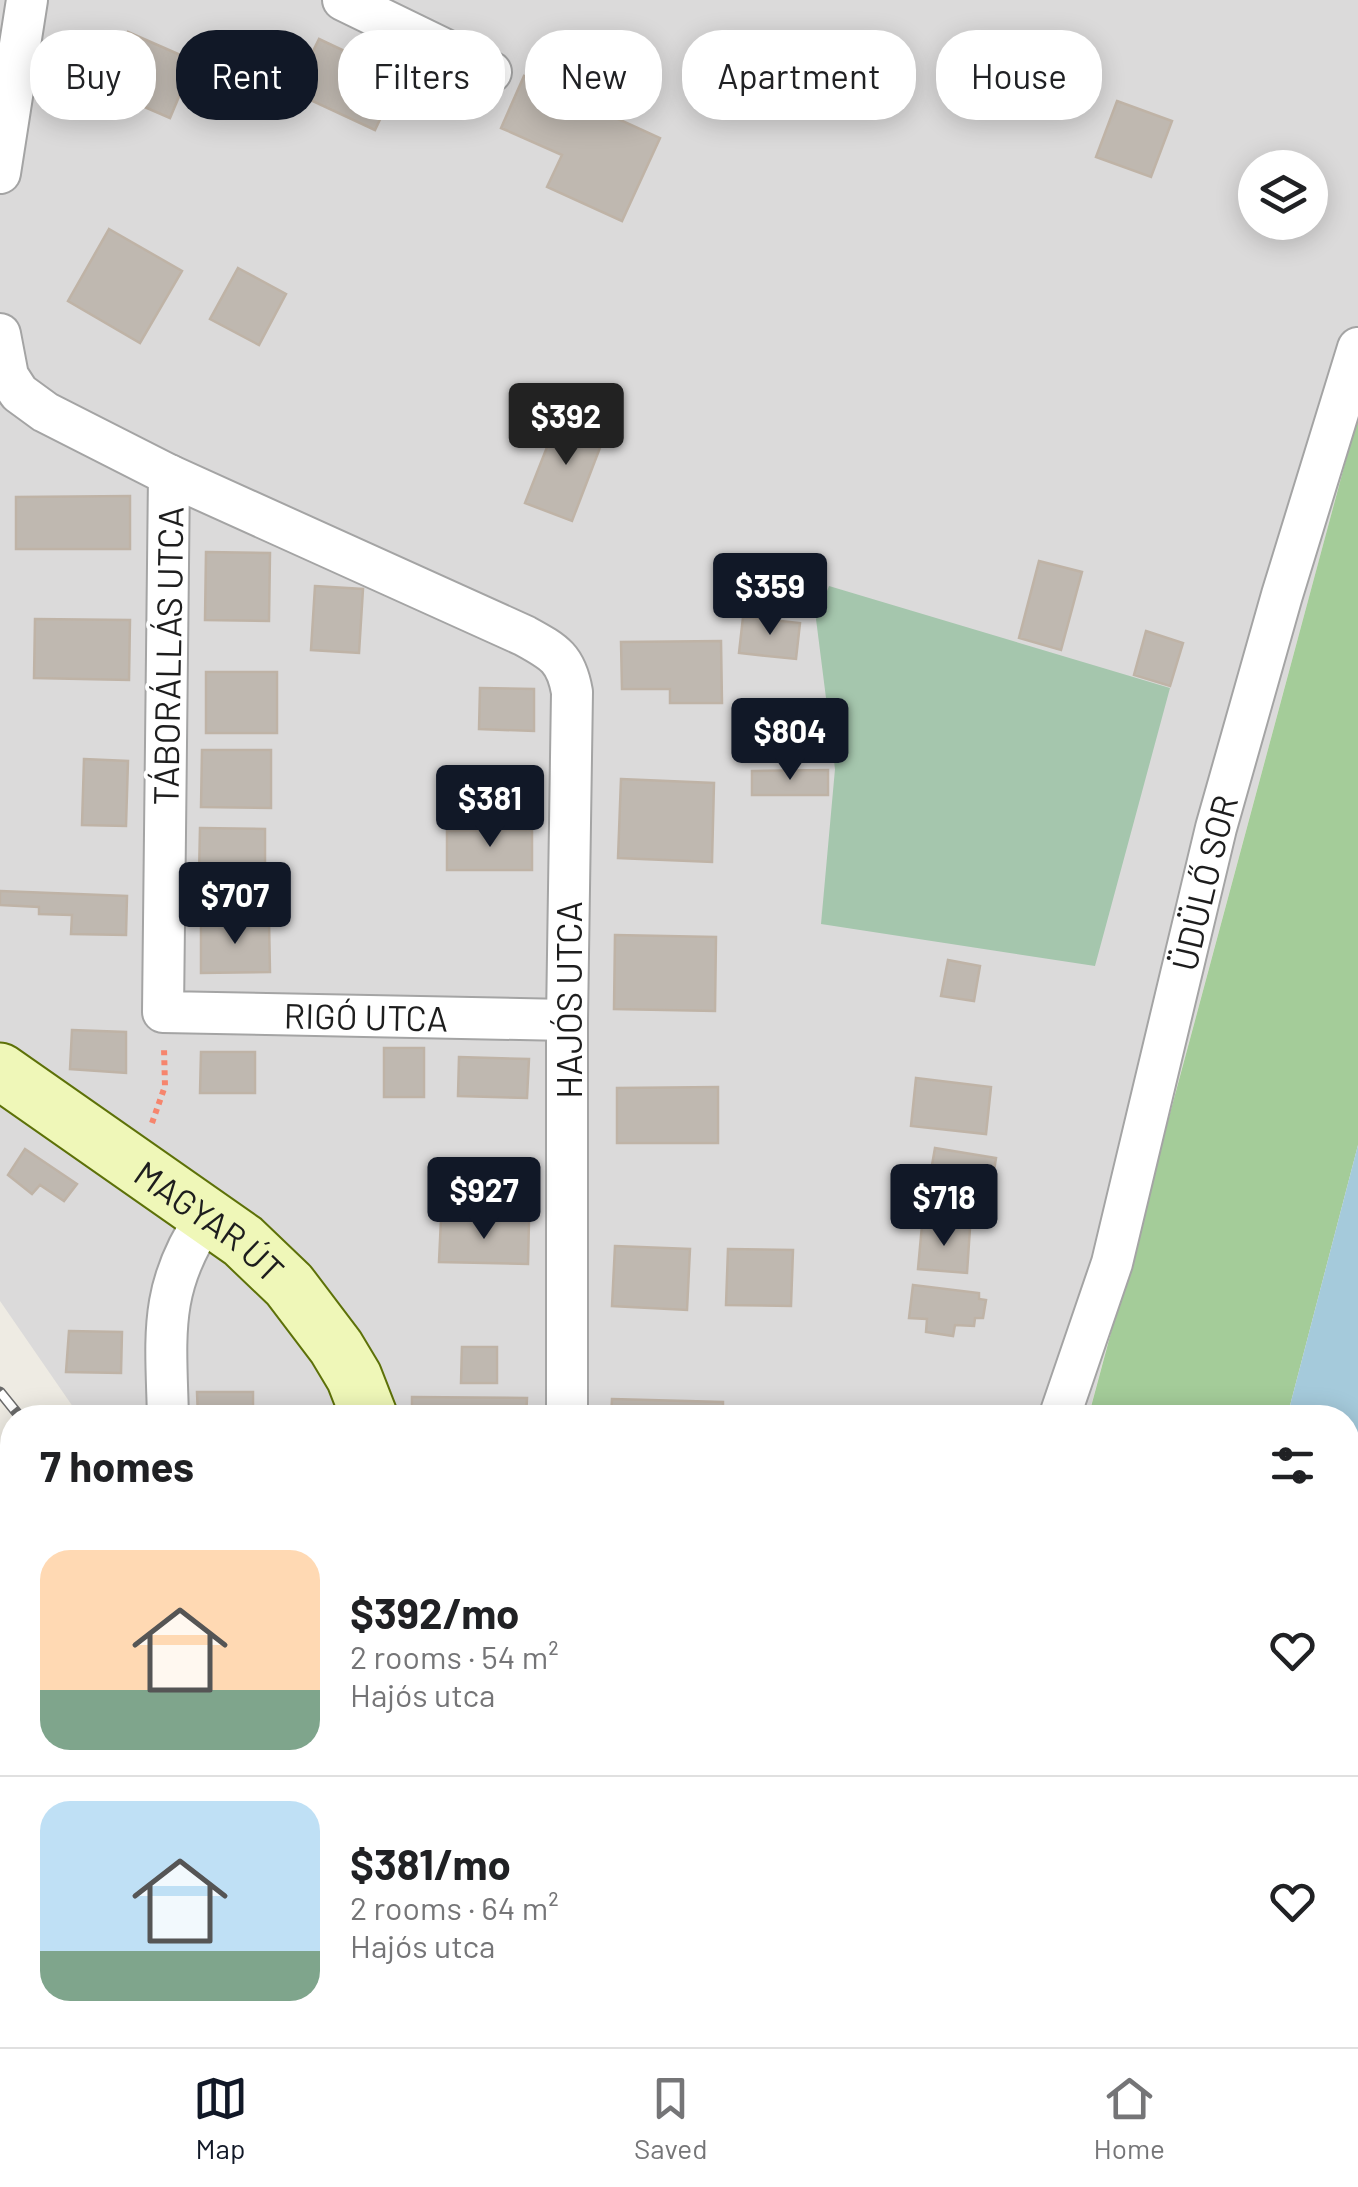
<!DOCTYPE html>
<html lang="en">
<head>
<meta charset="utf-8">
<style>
  :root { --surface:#fff; --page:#f6f6f6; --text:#202124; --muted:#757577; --line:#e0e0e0; --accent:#111827 }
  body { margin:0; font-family:Barlow,sans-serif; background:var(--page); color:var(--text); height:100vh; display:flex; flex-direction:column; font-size:38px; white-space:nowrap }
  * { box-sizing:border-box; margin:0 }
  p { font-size:32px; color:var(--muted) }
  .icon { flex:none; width:55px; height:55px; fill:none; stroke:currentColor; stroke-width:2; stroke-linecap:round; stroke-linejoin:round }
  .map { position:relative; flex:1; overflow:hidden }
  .drawer { position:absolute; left:0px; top:1405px; width:1360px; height:642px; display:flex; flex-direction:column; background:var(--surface); border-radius:40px 40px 0 0; box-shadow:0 5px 25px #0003 }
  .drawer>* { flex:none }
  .hud { position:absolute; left:30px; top:30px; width:1300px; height:90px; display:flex; gap:20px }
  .fabs { position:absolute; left:1238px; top:150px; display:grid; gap:20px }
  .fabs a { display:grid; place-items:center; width:90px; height:90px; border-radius:50%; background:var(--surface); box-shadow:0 5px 25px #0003; font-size:50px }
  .price { position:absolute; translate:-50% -85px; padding:0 22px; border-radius:10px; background:var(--accent); color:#fff; font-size:32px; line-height:65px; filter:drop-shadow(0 2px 5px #0008) }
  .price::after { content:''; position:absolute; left:50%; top:60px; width:30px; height:22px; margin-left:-15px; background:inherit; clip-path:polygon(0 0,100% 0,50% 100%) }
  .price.selected { background:#222; color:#fff }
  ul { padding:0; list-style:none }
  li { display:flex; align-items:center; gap:30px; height:250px; padding:0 40px }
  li+li { border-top:2px solid var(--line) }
  li span { display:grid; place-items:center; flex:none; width:280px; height:200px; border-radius:30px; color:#555 }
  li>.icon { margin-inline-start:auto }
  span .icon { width:120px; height:120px; fill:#fffc; stroke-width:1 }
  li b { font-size:42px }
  h2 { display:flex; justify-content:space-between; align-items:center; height:120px; padding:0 40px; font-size:42px }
  .pill { padding:0 35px; border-radius:40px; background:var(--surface); box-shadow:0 5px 25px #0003; font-size:35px; line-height:90px }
  .pill.selected { background:var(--accent); color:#fff }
  .tab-bar { display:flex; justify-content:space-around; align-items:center; height:140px; border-top:2px solid var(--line); background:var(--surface); font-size:28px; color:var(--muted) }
  .tab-bar a { display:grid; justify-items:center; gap:5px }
  .tab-bar .selected { color:var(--accent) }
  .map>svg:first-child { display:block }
  .residential { fill:#dbdada; fill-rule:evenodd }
  .industrial { fill:#e7d5e2 }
  .grass { fill:#c4e7aa }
  .forest { fill:#a4cc99 }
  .cemetery { fill:#a5c6ad }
  .water { fill:#a5cadb }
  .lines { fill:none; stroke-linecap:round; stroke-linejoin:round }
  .stream { stroke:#a5cadb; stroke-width:11 }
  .building { fill:#bfb8b0; stroke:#bfb3a6; stroke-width:2.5 }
  .street-casing { stroke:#a4a4a4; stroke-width:44 }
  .secondary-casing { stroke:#5d7108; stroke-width:59 }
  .path { stroke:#f6856d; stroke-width:6; stroke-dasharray:5 5; stroke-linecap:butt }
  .street { stroke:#fff; stroke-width:40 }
  .secondary { stroke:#eff7b8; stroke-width:55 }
  .rail-casing { stroke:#6b6b6b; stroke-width:11 }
  .rail { stroke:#fff; stroke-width:8; stroke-dasharray:22; stroke-linecap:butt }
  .labels { text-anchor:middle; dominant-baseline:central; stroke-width:8; stroke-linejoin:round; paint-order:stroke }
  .street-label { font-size:35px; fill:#1d1d1d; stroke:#fff }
</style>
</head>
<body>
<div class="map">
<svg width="1358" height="2047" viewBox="0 0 1358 2047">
  <rect width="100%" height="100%" fill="#eeebe3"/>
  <path class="residential" d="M0,0h1358v415l-270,1002h-1008l-80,-116zM1255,168h55v54h-55z
    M0,1752l12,3v280h54l1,12h-67z"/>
  <path class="industrial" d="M0,1547h12v101l-12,-1z
    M832,2035h123l47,12h-162l-13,-3z"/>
  <path class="grass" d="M0,1687l12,2v66l-12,-3z"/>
  <path class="forest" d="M1358,415v730l-71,272 -199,1z
    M0,1455l12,14v78h-12z"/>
  <path class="cemetery" d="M829,586l341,102 -75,278 -274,-42 14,-155 -19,-150z"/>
  <path class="water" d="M1358,1145v863l-10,-4v-586l-61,-1z"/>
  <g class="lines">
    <path class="stream" d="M0,1720l12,3
      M653,2035l23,12"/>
  </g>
  <path class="building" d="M128,32l66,29 -24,57 -67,-29z
    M319,39l81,38 -25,53 -82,-38z
    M524,76l136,62 -38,83 -75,-34 15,-32 -61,-27z
    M1117,101l55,20 -21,56 -55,-20z
    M109,229l73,42 -42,72 -72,-42z
    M238,268l48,26 -27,51 -49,-26z
    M560,414l46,18 -34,89 -47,-18z
    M130,496v53h-114v-52z
    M206,552l64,1 -1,68 -64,-1z
    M1039,561l43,11 -21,78 -42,-12z
    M315,586l48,3 -4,64 -48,-3z
    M743,617l57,6 -4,36 -57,-6z
    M35,619l95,1 -1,60 -95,-2z
    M1146,631l37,12 -13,43 -36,-11z
    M721,641l1,62h-52v-14h-48l-1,-47z
    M206,672h71v61h-71z
    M480,688l54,1v42l-55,-2z
    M202,750h69v58l-70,-1z
    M84,759l44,2 -2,65 -44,-1z
    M828,770v25h-76v-24z
    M621,779l93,4 -2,79 -94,-4z
    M200,828l65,1v48l-66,-1z
    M532,830v40h-85v-39z
    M0,891l127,5 -1,39 -55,-1 1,-19 -33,-1v-7l-39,-2z
    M269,920l1,52 -69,1v-52z
    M615,935l101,2 -1,74 -101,-2z
    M948,960l32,6 -6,35 -33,-5z
    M72,1030l54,2v41l-56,-4z
    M384,1048h40v49h-40z
    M201,1052h54v41h-55z
    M459,1057l70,2 -2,39 -69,-2z
    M916,1078l75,9 -5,47 -75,-8z
    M718,1087v56h-101v-55z
    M935,1148l61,10 -10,63 -62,-10z
    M25,1149l52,35 -13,17 -24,-16 -8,9 -24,-19z
    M441,1219l88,2 -1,43 -89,-2z
    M922,1225l48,3 -3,45 -49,-4z
    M615,1246l75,3 -3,61 -75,-4z
    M728,1249l65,1 -2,56 -65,-1z
    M913,1285l66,8v6l7,1 -3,18h-8l-1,8 -19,-1 -2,11 -27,-4 1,-13 -18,-1z
    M69,1331l53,1 -1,41 -55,-1z
    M462,1347h35v36h-36z
    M197,1392h56v26h-55z
    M412,1397l115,1 -1,20 -91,-1v-8h-23z
    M612,1399l111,3v16h-112z
    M0,1767l12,2v32l-12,-2z
    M8,1905l4,3v98l-8,4 -4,-3v-91z"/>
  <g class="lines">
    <g class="street-casing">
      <g id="street">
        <path d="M343,0l148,72"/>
        <path d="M0,173l27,-173"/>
        <path d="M0,334l8,42 11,17 26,19 124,63 356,161c29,16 41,22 47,56l-5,328v398"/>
        <path id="s1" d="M169,475l-6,537 404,8"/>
        <path d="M168,1418c-2,-83 -10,-130 39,-202"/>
        <path id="s2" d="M1059,1418l53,-155 104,-435 66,-233 76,-247"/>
        <path d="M0,1823l12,5"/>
        <path d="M336,2035l3,10 6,2"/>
        <path d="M578,2035l20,12"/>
        <path d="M97,2047l1,-12"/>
      </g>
    </g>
    <g class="secondary-casing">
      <g id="secondary">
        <path id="s3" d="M0,1071l243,170 46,44 47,62 18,30 16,41"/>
        <path d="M1152,2035l29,12"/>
        <path d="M206,2047l4,-12"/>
      </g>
    </g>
    <path class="path" d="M152,1123l13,-37 -1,-38
      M284,2047l12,-12
      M805,2047l12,-12"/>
    <use href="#street" class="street"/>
    <use href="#secondary" class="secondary"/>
    <g class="rail-casing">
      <path id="rail" d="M0,1392l21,26
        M905,2035l40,12"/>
    </g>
    <use href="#rail" class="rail"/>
  </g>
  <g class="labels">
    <g class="street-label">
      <text transform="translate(167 656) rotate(-89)">TÁBORÁLLÁS UTCA</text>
      <text stroke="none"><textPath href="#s2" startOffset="555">ÜDÜLŐ SOR</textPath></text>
      <text transform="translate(568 1000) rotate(-90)">HAJÓS UTCA</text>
      <text stroke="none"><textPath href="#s1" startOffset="740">RIGÓ UTCA</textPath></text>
      <text stroke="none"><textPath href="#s3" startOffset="258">MAGYAR ÚT</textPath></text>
    </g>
  </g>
</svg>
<div class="fabs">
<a><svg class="icon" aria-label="layers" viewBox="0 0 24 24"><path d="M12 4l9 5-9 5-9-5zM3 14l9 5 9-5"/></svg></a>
</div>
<b class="price selected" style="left:566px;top:468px">$392</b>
<b class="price" style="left:770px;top:638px">$359</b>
<b class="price" style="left:790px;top:783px">$804</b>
<b class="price" style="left:490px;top:850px">$381</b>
<b class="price" style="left:235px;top:947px">$707</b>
<b class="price" style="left:484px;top:1242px">$927</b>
<b class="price" style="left:944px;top:1249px">$718</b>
<div class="hud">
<a class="pill">Buy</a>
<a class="pill selected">Rent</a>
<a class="pill">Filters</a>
<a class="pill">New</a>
<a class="pill">Apartment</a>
<a class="pill">House</a>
</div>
<section class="drawer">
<h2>7 homes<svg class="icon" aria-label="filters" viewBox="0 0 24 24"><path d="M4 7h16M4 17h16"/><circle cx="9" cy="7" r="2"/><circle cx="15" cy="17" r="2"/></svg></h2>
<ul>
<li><span style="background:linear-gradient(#ffd9b3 70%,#7fa58c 0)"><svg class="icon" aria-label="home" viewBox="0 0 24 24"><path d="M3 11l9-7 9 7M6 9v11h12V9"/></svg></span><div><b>$392/mo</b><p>2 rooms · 54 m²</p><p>Hajós utca</p></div><svg class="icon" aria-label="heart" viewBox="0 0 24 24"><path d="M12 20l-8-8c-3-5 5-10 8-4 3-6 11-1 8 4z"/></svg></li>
<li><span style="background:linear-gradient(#bfe0f5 75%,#7fa58c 0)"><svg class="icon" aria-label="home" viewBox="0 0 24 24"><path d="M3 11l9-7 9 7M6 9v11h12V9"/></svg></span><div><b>$381/mo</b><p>2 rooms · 64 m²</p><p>Hajós utca</p></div><svg class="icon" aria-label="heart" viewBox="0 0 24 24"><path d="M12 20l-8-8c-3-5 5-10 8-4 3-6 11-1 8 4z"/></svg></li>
</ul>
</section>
</div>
<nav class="tab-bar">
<a class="selected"><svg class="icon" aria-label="map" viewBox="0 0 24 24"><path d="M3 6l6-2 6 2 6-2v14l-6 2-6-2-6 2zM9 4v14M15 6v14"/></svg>Map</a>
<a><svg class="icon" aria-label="saved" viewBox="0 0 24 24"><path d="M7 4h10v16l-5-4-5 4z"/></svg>Saved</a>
<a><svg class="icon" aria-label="home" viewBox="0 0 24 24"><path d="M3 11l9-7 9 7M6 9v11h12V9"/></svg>Home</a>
</nav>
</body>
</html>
